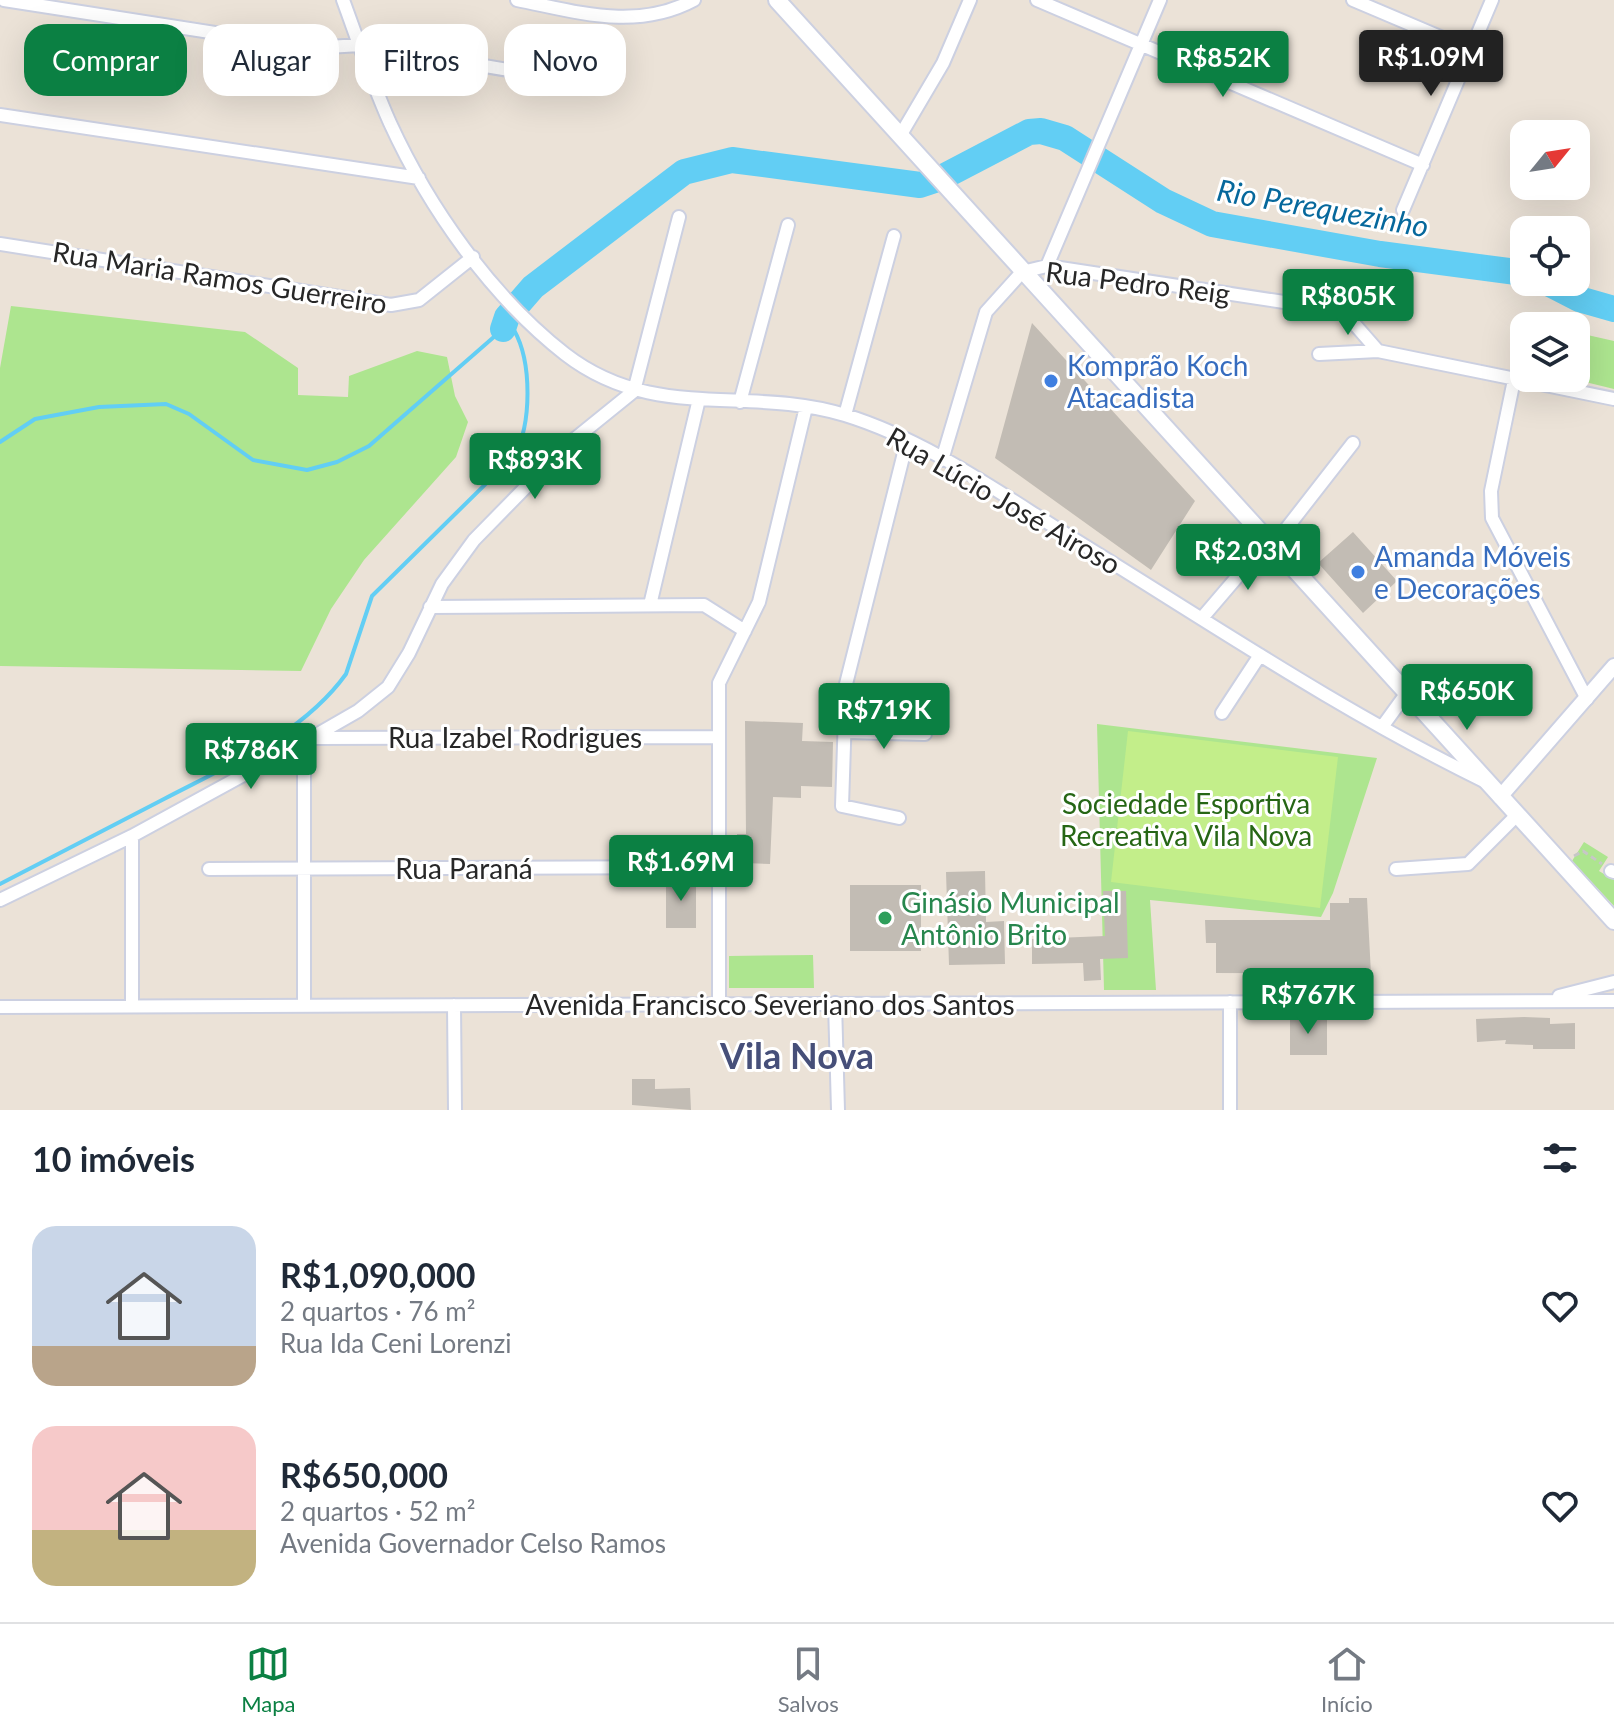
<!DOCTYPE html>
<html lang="pt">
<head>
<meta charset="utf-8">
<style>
  :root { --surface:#fff; --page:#f2f2f3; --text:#1f2937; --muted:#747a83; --line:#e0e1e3; --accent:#0b8043 }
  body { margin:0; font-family:Lato,sans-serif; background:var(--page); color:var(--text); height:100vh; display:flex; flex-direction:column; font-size:30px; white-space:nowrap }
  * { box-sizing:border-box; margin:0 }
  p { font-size:26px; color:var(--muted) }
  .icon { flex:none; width:44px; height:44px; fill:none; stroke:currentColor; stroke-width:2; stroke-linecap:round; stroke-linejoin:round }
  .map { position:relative; height:1110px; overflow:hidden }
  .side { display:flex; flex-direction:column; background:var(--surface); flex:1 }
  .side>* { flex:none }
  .banner { position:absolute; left:24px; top:24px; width:800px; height:72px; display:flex; gap:16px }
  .needle { width:52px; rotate:60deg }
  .controls { position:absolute; left:1510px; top:120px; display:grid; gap:16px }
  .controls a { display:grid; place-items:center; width:80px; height:80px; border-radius:16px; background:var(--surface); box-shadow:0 8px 32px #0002; font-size:40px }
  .price { position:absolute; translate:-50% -68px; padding:0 18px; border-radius:8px; background:var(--accent); color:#fff; font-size:26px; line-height:52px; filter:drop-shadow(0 2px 4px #0008) }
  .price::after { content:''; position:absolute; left:50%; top:48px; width:24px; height:18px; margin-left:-12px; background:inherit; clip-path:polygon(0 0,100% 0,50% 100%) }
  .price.selected { background:#222; color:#fff }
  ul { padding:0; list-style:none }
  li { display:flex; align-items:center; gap:24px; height:200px; padding:0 32px }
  li span { display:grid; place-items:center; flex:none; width:224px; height:160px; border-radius:24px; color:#555 }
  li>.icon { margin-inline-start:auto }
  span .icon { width:96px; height:96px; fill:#fffc; stroke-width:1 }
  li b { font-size:34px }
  h2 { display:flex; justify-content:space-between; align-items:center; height:96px; padding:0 32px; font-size:34px }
  .chip { padding:0 28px; border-radius:24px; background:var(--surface); box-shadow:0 8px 32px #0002; font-size:28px; line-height:72px }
  .chip.selected { background:var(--accent); color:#fff }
  .menu { display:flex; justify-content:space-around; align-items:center; height:112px; border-top:2px solid var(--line); background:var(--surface); font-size:22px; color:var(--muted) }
  .menu a { display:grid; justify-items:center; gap:4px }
  .menu .selected { color:var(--accent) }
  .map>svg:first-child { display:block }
  .green { fill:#ade58f }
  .pitch { fill:#c3ee8a }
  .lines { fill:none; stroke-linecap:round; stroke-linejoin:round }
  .stream { stroke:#62cef4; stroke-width:4 }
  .river { stroke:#62cef4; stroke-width:26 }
  .building { fill:#c2bcb4 }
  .minor-casing { stroke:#ccd0e1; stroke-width:16 }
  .tertiary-casing { stroke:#ccd0e1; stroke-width:18 }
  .secondary-casing { stroke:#ccd0e1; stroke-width:20 }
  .path { stroke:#c7c7c7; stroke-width:3; stroke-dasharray:6 4; stroke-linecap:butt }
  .minor { stroke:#fff; stroke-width:12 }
  .tertiary { stroke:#fff; stroke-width:14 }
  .secondary { stroke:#fff; stroke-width:16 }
  .shop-dot { fill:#3f7fe0; stroke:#fff; stroke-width:3 }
  .leisure-dot { fill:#2e9e5b; stroke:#fff; stroke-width:3 }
  .labels { text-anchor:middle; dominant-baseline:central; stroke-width:6; stroke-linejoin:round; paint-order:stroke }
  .street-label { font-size:28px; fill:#272727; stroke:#fff }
  .shop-label { font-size:28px; fill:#366cbe; stroke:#fff; text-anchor:start }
  .park-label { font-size:28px; fill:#266615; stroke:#fff }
  .leisure-label { font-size:28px; fill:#27864d; stroke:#fff; text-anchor:start }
  .water-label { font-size:30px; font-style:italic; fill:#06689c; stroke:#fff }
  .district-label { font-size:36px; font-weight:bold; fill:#464f79; stroke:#fff }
</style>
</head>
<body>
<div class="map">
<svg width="1614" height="1110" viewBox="0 0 1614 1110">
  <rect width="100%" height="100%" fill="#ebe2d7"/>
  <path class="green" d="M11,306l234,26 53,36v27l50,2 1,-21 68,-25 30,6 8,39 13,26 -12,35 -92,103 -33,49 -30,62 -301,-5v-298z
    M1583,334l31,7v48l-41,-10 3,-1z
    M1097,724l280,34 -44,135 -12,24 -171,-17 6,90h-52z
    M1584,842l24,15 -9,14 15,9v26l-42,-45z
    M813,955l1,33h-85v-32z"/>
  <path class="pitch" d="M1128,731l210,26 -18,151 -209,-26z"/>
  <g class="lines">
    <path class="stream" d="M0,442l35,-23 64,-12 67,-3 23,10 64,46 54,10 30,-8 32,-16 134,-117 11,1c18,32 18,94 0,126l-142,140 -26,78c-43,60 -119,92 -182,125 -54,28 -109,56 -164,85"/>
    <path class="river" d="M1546,282l33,17 35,10
      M503,329l4,-12 26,-30 151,-115 48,-12 188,25 21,-7 88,-46 12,-1 24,7 98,63 49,23 168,30 144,19"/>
  </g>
  <path class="building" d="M1032,323l163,178 -44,69 -156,-112z
    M1353,532l44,49 -34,32 -45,-50z
    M745,721l58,2 -1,18 31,1 -1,45 -31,-1v12l-28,-1 -3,67 -25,-1v-11h-8v-18h9z
    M985,871l1,51 18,-1 1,43 -56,1 -3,-93z
    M666,877l30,1v50h-30z
    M850,885h71v66h-71z
    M1103,891h23l2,67 -28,1 1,21 -17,1 -1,-18 -51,1v-25l73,-3z
    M1349,898h18l4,76 -155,-1v-30h-10l-1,-23h125v-17h19z
    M1290,1017h37v38h-37z
    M1524,1017l26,1v6l25,-1v26h-42v-4l-28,-1 1,-4 -29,2 -1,-23z
    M632,1079h23v10l35,-1 1,22 -59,-5z"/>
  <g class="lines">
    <g class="minor-casing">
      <path id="minor" d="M4,0l308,48 48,-3 184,31
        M343,0c15,41 29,83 47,123 39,85 101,173 175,231 89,69 183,31 280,61 81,25 153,77 224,121 137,84 271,175 415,245
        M517,0c61,12 119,31 177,0
        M1037,0l386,165
        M1353,0l118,50
        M0,115l419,63
        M900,136l43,-73 27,-63
        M1403,210l89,-210
        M0,244l391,61 28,-5 54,-43
        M1047,266l113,-266
        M1319,354l59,-3
        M1514,380l-23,111 1,27 95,181
        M740,402l48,-177
        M845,415l49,-179
        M942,460l44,-148 36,-40 25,-6 296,45 35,40 236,48
        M1272,547l81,-104
        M650,605l49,-206
        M430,607l274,-2 41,26
        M1202,618l65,-76
        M1222,713l38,-58
        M1382,727l24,-33
        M844,732l81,2
        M315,738l404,-1
        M899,818l-57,-12 4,-122 61,-243
        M209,869l510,-2
        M1396,869l72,-5 49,-49
        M1611,871l3,1
        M0,900l132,-64 179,-98 47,-27 30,-24 21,-34 33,-69 32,-44 92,-94 68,-55 45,-174
        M1559,996l55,-14
        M1230,1002v108
        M835,1003l3,107
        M719,1004v-321l40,-81 47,-195
        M304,1005v-263
        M454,1005l1,105
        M132,1006v-170
        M0,1007l1614,-6"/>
    </g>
    <g class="tertiary-casing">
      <path id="tertiary" d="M1500,797l114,-131"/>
    </g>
    <g class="secondary-casing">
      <path id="secondary" d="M777,0l837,921"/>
    </g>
    <path class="path" d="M1574,856l9,-5 19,13"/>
    <use href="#minor" class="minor"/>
    <use href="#tertiary" class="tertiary"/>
    <use href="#secondary" class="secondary"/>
  </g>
  <g class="shop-dot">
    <circle cx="1051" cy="381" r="8"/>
    <circle cx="1358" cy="572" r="8"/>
  </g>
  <circle class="leisure-dot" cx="885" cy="918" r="8"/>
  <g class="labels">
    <g class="street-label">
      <text transform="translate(220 277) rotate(9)">Rua Maria Ramos Guerreiro</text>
      <text transform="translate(1138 282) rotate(7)">Rua Pedro Reig</text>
      <text transform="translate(1004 500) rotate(30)">Rua Lúcio José Airoso</text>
      <text x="515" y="737">Rua Izabel Rodrigues</text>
      <text x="464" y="868">Rua Paraná</text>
      <text x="770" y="1004">Avenida Francisco Severiano dos Santos</text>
    </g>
    <g class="shop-label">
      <text x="1067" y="365">Komprão Koch<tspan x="1067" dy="32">Atacadista</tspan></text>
      <text x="1374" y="556">Amanda Móveis<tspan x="1374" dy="32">e Decorações</tspan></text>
    </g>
    <g class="park-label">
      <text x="1186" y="803">Sociedade Esportiva<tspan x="1186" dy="32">Recreativa Vila Nova</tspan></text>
    </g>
    <g class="leisure-label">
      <text x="901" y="902">Ginásio Municipal<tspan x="901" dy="32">Antônio Brito</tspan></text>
    </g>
    <g class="water-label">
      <text transform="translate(1323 207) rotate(10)">Rio Perequezinho</text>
    </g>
    <g class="district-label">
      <text x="797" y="1055">Vila Nova</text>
    </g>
  </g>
</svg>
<div class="controls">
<a><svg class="needle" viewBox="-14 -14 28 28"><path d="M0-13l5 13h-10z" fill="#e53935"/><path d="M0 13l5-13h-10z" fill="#747a83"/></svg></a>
<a><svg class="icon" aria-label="locate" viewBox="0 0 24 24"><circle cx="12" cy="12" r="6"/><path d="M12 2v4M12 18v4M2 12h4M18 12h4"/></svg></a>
<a><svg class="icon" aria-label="layers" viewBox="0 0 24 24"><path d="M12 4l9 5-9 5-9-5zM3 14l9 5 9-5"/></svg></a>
</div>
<b class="price selected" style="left:1431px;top:98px">R$1.09M</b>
<b class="price" style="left:1223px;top:99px">R$852K</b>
<b class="price" style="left:1348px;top:337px">R$805K</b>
<b class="price" style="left:535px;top:501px">R$893K</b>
<b class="price" style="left:1248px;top:592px">R$2.03M</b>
<b class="price" style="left:1467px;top:732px">R$650K</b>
<b class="price" style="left:884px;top:751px">R$719K</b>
<b class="price" style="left:251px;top:791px">R$786K</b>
<b class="price" style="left:681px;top:903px">R$1.69M</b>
<b class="price" style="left:1308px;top:1036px">R$767K</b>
<div class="banner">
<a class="chip selected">Comprar</a>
<a class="chip">Alugar</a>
<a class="chip">Filtros</a>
<a class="chip">Novo</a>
</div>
</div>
<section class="side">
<h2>10 imóveis<svg class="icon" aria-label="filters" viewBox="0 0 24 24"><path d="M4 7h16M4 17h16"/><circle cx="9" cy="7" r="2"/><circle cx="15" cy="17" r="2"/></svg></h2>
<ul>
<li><span style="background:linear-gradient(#c9d6e8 75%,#b9a48a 0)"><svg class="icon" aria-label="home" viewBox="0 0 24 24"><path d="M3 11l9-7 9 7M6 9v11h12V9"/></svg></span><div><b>R$1,090,000</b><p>2 quartos · 76 m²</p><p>Rua Ida Ceni Lorenzi</p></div><svg class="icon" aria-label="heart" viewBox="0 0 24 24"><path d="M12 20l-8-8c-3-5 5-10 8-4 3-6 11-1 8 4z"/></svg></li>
<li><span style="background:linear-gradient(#f6c9c9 65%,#c2b280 0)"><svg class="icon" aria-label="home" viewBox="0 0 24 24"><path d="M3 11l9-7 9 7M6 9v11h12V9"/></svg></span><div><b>R$650,000</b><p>2 quartos · 52 m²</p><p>Avenida Governador Celso Ramos</p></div><svg class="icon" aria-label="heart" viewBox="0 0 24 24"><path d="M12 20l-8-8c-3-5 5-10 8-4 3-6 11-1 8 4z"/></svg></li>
</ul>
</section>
<nav class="menu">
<a class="selected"><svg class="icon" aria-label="map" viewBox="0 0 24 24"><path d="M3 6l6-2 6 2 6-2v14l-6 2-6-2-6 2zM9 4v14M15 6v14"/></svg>Mapa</a>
<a><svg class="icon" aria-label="saved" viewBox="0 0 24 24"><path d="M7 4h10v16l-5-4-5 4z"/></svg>Salvos</a>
<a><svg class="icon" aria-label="home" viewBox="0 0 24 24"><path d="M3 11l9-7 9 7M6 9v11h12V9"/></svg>Início</a>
</nav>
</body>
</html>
